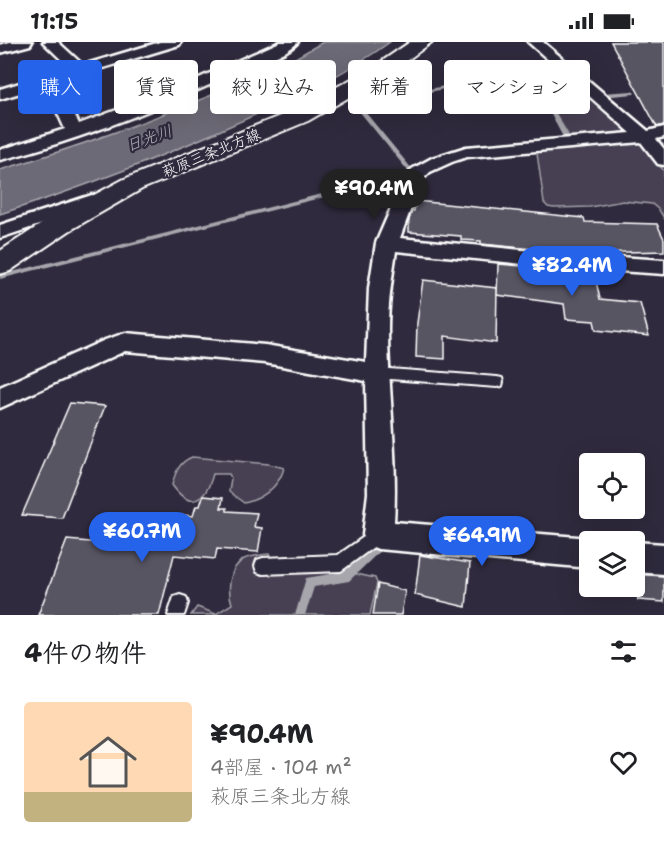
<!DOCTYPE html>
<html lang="ja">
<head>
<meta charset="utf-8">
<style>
  :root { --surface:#fff; --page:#f2f2f2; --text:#202124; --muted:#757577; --accent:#2563eb }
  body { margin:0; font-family:"Shantell Sans","Klee One",sans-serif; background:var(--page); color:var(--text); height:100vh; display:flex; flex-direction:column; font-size:22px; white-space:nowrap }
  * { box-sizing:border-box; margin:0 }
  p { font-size:20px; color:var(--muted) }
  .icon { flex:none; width:33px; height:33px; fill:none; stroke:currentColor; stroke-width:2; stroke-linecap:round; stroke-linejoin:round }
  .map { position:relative; height:573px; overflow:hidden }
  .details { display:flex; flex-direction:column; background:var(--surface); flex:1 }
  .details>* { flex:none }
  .top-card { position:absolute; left:18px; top:18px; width:628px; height:54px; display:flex; gap:12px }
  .buttons { position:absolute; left:579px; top:411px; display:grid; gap:12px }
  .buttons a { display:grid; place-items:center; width:66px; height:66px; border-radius:6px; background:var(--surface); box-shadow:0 6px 24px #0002; font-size:30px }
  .price { position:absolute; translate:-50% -51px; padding:0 14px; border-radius:21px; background:var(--accent); color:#fff; font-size:20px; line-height:39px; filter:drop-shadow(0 2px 3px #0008) }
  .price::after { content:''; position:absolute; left:50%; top:36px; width:18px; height:14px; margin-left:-9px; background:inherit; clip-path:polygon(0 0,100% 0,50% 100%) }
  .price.active { background:#222; color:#fff }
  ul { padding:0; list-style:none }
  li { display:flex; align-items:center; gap:18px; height:150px; padding:0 24px }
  li span { display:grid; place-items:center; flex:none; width:168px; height:120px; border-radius:6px; color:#555 }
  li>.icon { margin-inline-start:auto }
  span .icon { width:72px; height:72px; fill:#fffc; stroke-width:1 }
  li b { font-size:26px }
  h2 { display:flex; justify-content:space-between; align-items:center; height:72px; padding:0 24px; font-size:26px }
  .chip { padding:0 21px; border-radius:6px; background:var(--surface); box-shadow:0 6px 24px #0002; font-size:21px; line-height:54px }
  .chip.active { background:var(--accent); color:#fff }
  .status { display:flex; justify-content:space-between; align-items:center; height:42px; padding:0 30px; background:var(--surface); direction:ltr }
  .status svg { height:16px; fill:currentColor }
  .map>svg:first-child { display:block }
  .green { fill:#464152; stroke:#a2a0a8; stroke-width:1.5 }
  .water { fill:#6d6a77; stroke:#a7a6ad; stroke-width:1.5 }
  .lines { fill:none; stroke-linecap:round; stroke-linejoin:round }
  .stream { fill:#a7a6ad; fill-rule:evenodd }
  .building { fill:#595564; stroke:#fff; stroke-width:1.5 }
  .lane-casing { stroke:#fff; stroke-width:4 }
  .street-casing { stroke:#fff; stroke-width:5 }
  .secondary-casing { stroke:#fff; stroke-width:4 }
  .lane { fill:#2f2a3d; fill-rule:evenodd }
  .street { fill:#2f2a3d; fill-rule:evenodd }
  .secondary { fill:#2f2a3d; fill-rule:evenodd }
  .labels { text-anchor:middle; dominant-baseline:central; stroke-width:4.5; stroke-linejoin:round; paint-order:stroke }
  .far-street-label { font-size:15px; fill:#fff; stroke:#2f2a3d }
  .far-water-label { font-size:16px; font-style:italic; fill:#b6b4bb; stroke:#2f2a3d }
</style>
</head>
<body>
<div class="status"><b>11:15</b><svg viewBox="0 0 49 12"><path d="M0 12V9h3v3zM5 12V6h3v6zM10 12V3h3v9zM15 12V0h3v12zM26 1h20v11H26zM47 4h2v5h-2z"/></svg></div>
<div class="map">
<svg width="664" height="573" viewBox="0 0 664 573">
  <rect width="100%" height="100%" fill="#2f2a3d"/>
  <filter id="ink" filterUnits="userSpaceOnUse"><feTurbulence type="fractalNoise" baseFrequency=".0167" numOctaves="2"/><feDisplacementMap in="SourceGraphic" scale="12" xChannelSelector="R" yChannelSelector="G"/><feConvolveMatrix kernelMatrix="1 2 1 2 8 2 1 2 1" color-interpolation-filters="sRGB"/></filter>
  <g filter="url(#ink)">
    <path class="green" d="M594,56l37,35 -60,7 -19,-32z
      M629,99l13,3 22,27v47l-5,-8 -7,-6 -29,-3 -33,6 -36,1 -6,-1 -4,-4 -7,-50 2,-1z
      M192,415l77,7 15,4c-5,19 -22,31 -40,35l-15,-11 2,-14 -2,-4h-16c-7,26 -22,38 -41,11 3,-12 7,-23 20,-28z
      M269,512l6,16 67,1 33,7 2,5 -7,32h-179l6,-8 19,7 16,-10c-5,-15 -3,-36 12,-45 6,-3 18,-4 25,-5z"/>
    <path class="water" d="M323,0h67c-44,32 -93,54 -142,76 -81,37 -163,69 -248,96v-44c82,-24 162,-54 241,-87l-7,-5 2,-2 9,5 47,-21z"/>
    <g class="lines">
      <path class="stream" d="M552,21h2v2l-193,42 51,62v2h-4l-62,-76 5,-1 8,10z
        M632,49l3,2 -1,1 -32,3 -3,-2 3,-2z
        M592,54l3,2 -1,1 -41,9 16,30 -5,1 -17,-32z
        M401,132l2,1v2l-403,102v-4z
        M381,497l3,2 2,3 -2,3 -35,34 -35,6 -9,28h-10l11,-37 37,-6 35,-31z"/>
    </g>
    <path class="building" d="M611,0h53v83l-7,2z
      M416,159l168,17 1,4 72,2 7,15v12l-74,2 -47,-3 -62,-6v-3l-20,-1v-4l-52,-4v-12l3,-9h2z
      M498,222l96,8 6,27 40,4 9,33 -53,-6 -2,-9 -28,-2 -2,-15 -67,-9z
      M423,238l74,8 -1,55 -51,-7v23l-29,-2 1,-34z
      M70,361l35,3 -43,112 -40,-3z
      M203,454l20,2 -2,10h6v3l30,2 -3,14 8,1 -4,24 -41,-3 -2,10 -41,-4 -15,60h-121l29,-75 35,3 8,-15 67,5 5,-18 11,1 3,-10h4z
      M420,513l50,8 -4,44 -51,-12z
      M634,532l30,2v26l-26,-2z
      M378,542l27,7 -4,24h-28z"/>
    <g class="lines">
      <g class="lane-casing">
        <path id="lane" d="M376,326l121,9 5,1 1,4 -1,4 -5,1 -121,-9 -5,-1 -1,-4 1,-4z
          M378,485l5,3 3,5 -3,5 -42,31 -78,3 -6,-2 -2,-6 2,-6 6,-2 75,-3z
          M180,553l6,2 2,6 -4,12h-16l6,-18z"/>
      </g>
      <g class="street-casing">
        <path id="street" d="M10,0h22l-2,3 -30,8v-8z
          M43,0h15l25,23 77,-23h21l-2,3 -179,54v-10l70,-21z
          M280,0h18c-11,12 -34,19 -49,25 -80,37 -164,72 -249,93v-10l65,-21 -14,-31 3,-3h10l15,29 100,-37z
          M528,0h15l105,89 16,-4v10l-8,2 8,10v16l-6,-1 -17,-22 -174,15 -15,5 -22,10 -9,9 -21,57 143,14 121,8v14l-121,-8 -147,-15c-4,26 -8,51 -8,78 0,64 10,128 6,193l196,16 8,4h-8v26l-212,-19 -10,-4 -5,-10 5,-42 -2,-112 -101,-18 -140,-12 -125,57v-21l105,-47 20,-7 140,12 101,17 3,-74 7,-45 25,-58 11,-16 20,-11 34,-11 165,-14z
          M92,153l7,2 2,4 -2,4 -99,33v-13z
          M634,500l30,2v30l-30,-2z"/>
      </g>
      <g class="secondary-casing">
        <path id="secondary" d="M410,0h22l-46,34 -78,45 -166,68 -73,42 -59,40 -10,3v-23l49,-32 75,-40 168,-68 80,-43z"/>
      </g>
      <use href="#lane" class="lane"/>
      <use href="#street" class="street"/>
      <use href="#secondary" class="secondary"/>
    </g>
  </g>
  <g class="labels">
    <g class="far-street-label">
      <text transform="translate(211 111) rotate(-22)">萩原三条北方線</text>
    </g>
    <g class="far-water-label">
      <text transform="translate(149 96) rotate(-20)">日光川</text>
    </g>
  </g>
</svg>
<div class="buttons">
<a><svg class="icon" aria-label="locate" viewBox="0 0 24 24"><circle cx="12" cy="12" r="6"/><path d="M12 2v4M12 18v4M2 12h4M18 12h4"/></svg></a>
<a><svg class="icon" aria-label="layers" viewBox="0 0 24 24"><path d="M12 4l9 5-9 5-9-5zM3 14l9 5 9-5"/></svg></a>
</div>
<b class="price active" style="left:374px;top:178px">¥90.4M</b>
<b class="price" style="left:572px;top:255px">¥82.4M</b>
<b class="price" style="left:142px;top:521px">¥60.7M</b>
<b class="price" style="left:482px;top:525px">¥64.9M</b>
<div class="top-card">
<a class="chip active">購入</a>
<a class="chip">賃貸</a>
<a class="chip">絞り込み</a>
<a class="chip">新着</a>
<a class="chip">マンション</a>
</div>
</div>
<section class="details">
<h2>4件の物件<svg class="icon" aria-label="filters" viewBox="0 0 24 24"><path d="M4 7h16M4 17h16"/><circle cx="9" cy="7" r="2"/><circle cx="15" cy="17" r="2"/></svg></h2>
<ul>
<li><span style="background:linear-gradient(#ffd9b3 75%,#c2b280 0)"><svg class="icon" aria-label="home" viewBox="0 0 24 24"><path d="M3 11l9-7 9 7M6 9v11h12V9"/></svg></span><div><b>¥90.4M</b><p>4部屋 · 104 m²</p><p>萩原三条北方線</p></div><svg class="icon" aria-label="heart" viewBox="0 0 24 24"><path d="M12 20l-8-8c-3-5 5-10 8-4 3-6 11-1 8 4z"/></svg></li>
</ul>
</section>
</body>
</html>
